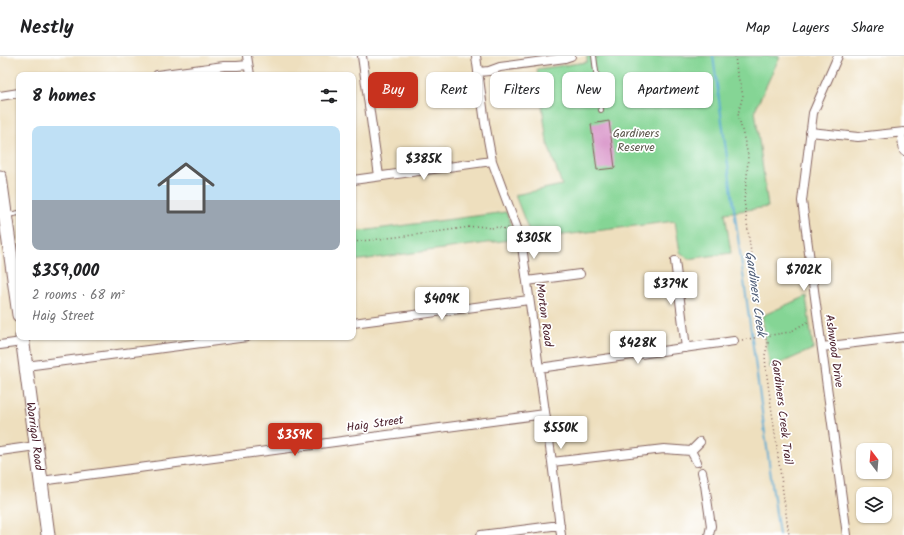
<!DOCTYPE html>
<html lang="en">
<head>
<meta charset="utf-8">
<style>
  :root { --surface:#fff; --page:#f6f6f6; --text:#202124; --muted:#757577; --line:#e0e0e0; --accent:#c8321e }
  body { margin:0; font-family:Kalam,sans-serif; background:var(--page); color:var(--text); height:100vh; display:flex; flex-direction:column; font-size:15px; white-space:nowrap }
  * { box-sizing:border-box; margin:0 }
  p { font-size:13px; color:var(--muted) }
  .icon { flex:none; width:22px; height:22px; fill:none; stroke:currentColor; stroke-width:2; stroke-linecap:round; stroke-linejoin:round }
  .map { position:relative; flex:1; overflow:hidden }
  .details { position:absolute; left:16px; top:16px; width:340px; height:268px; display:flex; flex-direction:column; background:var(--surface); border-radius:8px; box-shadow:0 1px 3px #0004 }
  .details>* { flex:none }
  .banner { position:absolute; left:368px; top:16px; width:380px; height:36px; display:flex; gap:8px }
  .needle { width:26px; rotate:344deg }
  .fabs { position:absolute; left:856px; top:387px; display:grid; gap:8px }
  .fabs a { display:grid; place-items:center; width:36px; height:36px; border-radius:8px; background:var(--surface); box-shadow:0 1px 3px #0004; font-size:20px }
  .price { position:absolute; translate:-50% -34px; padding:0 9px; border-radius:4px; background:#fff; color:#222; font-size:13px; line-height:26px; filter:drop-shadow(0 1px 2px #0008) }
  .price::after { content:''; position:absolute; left:50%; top:24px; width:12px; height:9px; margin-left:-6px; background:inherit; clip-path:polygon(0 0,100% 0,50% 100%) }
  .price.selected { background:var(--accent); color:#fff }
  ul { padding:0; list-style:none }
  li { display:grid; align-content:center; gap:8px; height:212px; padding:0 16px }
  li span { display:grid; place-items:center; height:124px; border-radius:8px; color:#555 }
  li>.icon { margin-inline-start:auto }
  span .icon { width:72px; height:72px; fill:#fffc; stroke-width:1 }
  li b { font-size:17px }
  h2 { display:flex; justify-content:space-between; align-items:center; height:48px; padding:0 16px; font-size:17px }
  .pill { padding:0 14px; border-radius:8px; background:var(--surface); box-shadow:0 1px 3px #0004; font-size:14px; line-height:36px }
  .pill.selected { background:var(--accent); color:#fff }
  header { display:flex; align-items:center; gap:24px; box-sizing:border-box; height:56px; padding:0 20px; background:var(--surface); border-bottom:1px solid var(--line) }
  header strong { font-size:19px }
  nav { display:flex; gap:22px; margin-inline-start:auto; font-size:14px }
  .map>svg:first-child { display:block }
  .green { fill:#85d595; stroke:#687a60 }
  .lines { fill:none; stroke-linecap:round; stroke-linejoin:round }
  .stream { stroke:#56a9d1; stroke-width:2 }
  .building { fill:#dc9ecd }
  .service-casing { stroke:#83625e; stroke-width:6 }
  .minor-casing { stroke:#83625e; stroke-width:10 }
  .trunk-casing { stroke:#83625e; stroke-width:15 }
  .path { stroke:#83625e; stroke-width:1.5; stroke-dasharray:1 3; stroke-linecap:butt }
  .service { stroke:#fff; stroke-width:4 }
  .minor { stroke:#fff; stroke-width:8 }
  .trunk { stroke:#fff; stroke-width:13 }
  .labels { text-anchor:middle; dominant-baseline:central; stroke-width:3.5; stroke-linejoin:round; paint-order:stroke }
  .park-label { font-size:12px; fill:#5c564b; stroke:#fff }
  .street-label { font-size:12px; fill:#4a1f2b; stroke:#fff }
  .water-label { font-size:13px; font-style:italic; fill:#4f5d76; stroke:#fff }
</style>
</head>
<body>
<header>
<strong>Nestly</strong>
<nav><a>Map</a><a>Layers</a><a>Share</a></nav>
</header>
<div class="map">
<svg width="904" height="479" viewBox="0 0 904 479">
  <rect width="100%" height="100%" fill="#fff"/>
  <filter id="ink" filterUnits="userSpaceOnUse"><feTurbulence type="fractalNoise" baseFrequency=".025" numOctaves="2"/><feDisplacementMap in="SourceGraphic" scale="8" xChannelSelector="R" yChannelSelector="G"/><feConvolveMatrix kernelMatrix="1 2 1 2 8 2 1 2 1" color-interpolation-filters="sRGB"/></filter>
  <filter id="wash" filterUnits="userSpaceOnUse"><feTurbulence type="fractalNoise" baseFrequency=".012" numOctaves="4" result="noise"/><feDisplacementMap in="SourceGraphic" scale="16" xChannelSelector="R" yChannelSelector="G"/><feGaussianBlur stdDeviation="0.9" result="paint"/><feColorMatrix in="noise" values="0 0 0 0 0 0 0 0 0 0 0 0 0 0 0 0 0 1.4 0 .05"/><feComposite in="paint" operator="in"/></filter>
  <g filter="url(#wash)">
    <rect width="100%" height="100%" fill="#eedfbe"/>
    <path class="green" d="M587,0h193l-25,54 13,97 -43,6 6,40 -43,6 -8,-7 -5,-31 -143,18 -17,-44 47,-10 -15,-43 -10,-73 50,-7z
      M506,156l11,27 -164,22v-29z
      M806,240l7,53 -43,19 -8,-52z"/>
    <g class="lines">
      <path class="stream" d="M713,0l66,479"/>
    </g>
    <g id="blocks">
      <path class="building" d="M609,65l6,47 -18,2 -6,-46z"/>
    </g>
  </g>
  <g filter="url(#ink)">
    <use href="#blocks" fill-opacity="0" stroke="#83625e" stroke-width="1"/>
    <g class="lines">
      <g class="service-casing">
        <path id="service" d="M594,0l7,54
          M8,159l11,-2"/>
      </g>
      <g class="minor-casing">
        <path id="minor" d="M247,0l3,19
          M362,0l17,120
          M476,0l9,67 7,38 29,78 31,223 9,73
          M838,0l-25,57 -11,88 45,334
          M478,16l11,-1 11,-4 65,-9 6,-2
          M157,19l67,-9h13l11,-1
          M0,40l19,-3
          M810,76l48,5 46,-5
          M901,77l3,18
          M353,124l139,-19
          M675,205l11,87
          M527,225l53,-7
          M353,267l176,-23
          M0,289l22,-3
          M822,291l82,-10
          M26,310l221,-29
          M539,312l195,-27
          M0,395l36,-5
          M691,395l6,11
          M552,406l112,-13 27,2 9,-9
          M702,416l3,13 6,41 -2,9
          M41,425l504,-67
          M481,479l79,-10"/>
      </g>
      <g class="trunk-casing">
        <g id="trunk">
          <path d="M0,121l19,138"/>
          <path id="s1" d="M22,281l26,198"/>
        </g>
      </g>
      <path class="path" d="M735,0l2,17 6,22 -5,19 10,41 -1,22 -3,23 17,128 7,15 -3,12 1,14 23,166
        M353,186l69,-8 55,-8 14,2 8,-1 3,2 7,-1
        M742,284l48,-8 15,-9 5,-2"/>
      <use href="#service" class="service"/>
      <use href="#minor" class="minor"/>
      <use href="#trunk" class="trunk"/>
    </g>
  </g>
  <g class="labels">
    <g class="park-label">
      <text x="636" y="77">Gardiners<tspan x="636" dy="14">Reserve</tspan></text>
    </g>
    <g class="street-label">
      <text transform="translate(544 259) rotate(82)">Morton Road</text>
      <text transform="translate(834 295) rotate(82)">Ashwood Drive</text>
      <text transform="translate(782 356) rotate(83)">Gardiners Creek Trail</text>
      <text transform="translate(375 368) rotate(-8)">Haig Street</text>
      <text stroke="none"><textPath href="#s1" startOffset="100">Warrigal Road</textPath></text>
    </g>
    <g class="water-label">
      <text transform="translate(755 238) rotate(82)">Gardiners Creek</text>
    </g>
  </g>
</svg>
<div class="fabs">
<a><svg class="needle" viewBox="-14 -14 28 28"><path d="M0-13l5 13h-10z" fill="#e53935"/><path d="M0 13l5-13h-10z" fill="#757577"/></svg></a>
<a><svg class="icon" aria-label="layers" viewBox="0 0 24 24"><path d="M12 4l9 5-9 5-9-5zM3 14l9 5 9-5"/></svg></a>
</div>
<b class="price" style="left:424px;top:125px">$385K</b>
<b class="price" style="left:534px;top:204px">$305K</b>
<b class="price" style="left:804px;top:236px">$702K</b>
<b class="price" style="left:671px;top:250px">$379K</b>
<b class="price" style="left:442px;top:265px">$409K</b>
<b class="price" style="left:638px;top:309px">$428K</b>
<b class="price" style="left:561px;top:394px">$550K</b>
<b class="price selected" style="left:295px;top:401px">$359K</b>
<div class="banner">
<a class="pill selected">Buy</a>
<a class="pill">Rent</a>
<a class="pill">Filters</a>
<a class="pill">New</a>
<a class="pill">Apartment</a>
</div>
<section class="details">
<h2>8 homes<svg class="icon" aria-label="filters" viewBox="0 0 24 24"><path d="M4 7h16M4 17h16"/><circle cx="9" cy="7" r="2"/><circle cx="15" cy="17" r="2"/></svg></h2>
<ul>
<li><span style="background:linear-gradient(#bfe0f5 60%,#9aa5b1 0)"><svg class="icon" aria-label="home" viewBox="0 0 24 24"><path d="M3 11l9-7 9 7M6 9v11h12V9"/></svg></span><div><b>$359,000</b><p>2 rooms · 68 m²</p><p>Haig Street</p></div></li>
</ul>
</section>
</div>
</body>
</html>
